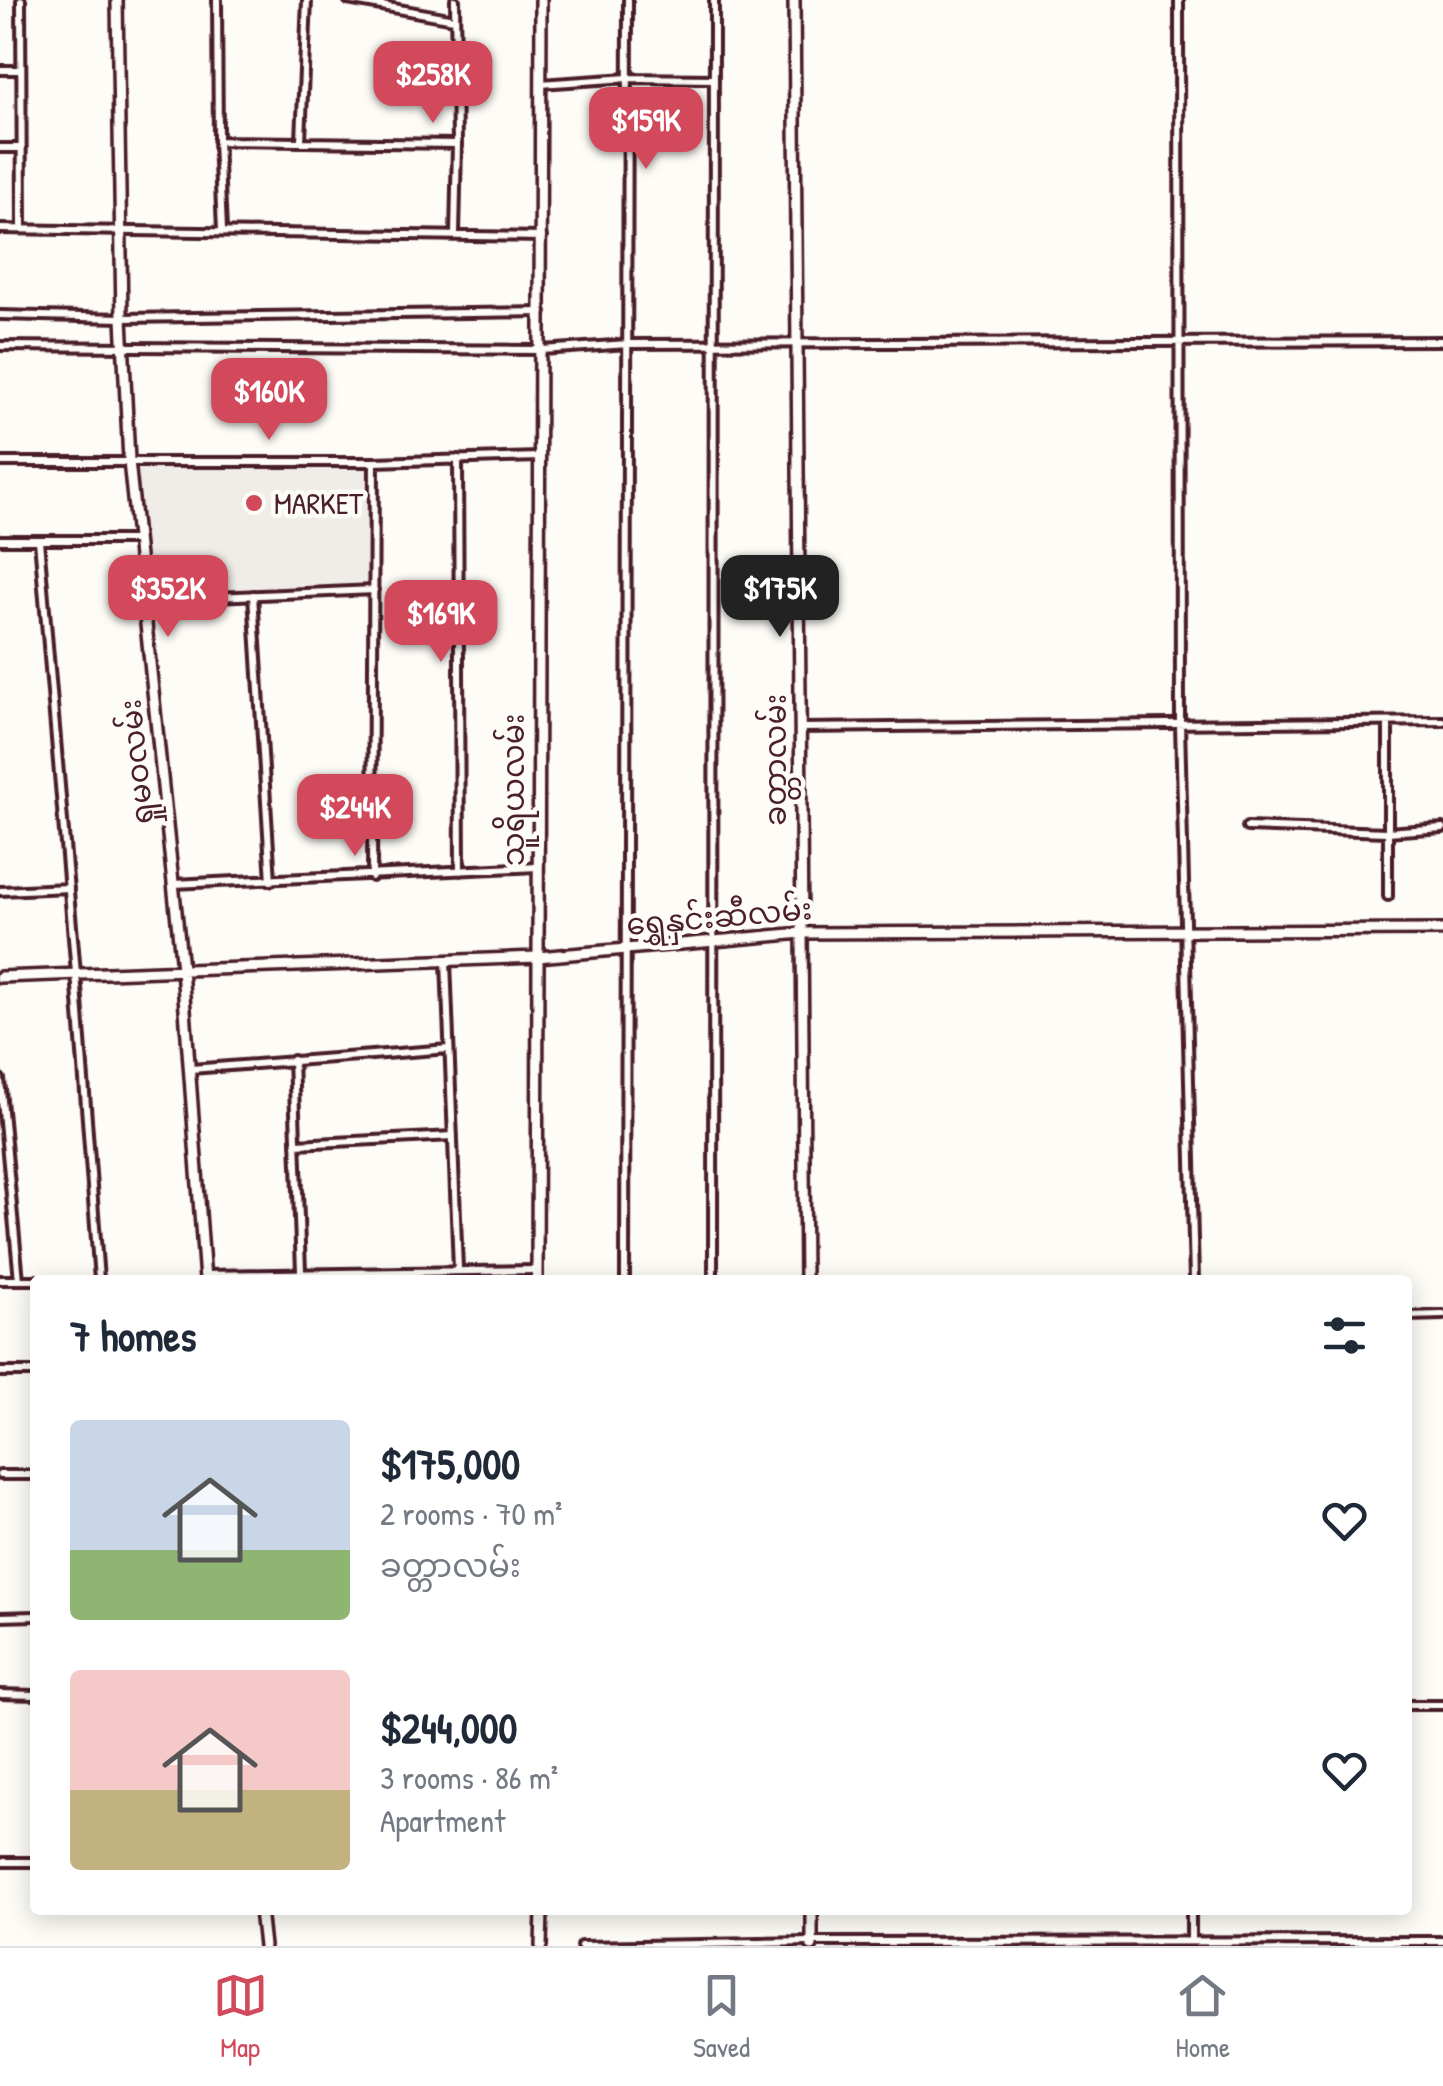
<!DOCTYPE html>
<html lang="en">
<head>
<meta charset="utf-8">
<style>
  :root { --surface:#fff; --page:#f6f6f7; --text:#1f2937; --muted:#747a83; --line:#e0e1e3; --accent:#d1495b }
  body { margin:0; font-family:"Patrick Hand","Noto Sans Myanmar",sans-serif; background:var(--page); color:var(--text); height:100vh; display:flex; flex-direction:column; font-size:38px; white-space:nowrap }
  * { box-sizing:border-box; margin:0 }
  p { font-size:32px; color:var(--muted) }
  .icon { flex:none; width:55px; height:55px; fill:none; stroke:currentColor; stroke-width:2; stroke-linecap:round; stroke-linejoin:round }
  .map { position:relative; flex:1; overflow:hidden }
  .drawer { position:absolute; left:30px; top:1275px; width:1382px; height:640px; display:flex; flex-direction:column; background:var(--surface); border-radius:10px; box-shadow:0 5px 25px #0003 }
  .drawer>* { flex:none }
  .price { position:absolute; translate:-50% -85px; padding:0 22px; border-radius:20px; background:var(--accent); color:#fff; font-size:32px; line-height:65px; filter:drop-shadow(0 2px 5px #0008) }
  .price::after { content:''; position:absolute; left:50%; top:60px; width:30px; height:22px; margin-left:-15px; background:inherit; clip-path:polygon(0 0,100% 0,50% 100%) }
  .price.on { background:#222; color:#fff }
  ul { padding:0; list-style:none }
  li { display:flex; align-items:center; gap:30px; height:250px; padding:0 40px }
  li span { display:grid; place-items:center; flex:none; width:280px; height:200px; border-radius:10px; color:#555 }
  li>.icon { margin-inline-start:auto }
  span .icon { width:120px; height:120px; fill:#fffc; stroke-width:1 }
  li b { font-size:42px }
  h2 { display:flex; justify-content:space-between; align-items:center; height:120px; padding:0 40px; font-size:42px }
  .tabs { display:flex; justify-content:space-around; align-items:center; height:140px; border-top:2px solid var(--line); background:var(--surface); font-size:28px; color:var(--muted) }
  .tabs a { display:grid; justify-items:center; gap:5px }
  .tabs .on { color:var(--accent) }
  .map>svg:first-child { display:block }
  .built { fill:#f0ece8 }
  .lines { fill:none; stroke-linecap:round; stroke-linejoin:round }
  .minor-casing { stroke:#4a1f2b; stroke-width:14 }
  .tertiary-casing { stroke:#4a1f2b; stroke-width:16 }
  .minor { stroke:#fdfcf7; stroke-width:6 }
  .tertiary { stroke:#fdfcf7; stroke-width:9 }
  .poi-dot { fill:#d1495b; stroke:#fdfcf7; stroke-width:4 }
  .labels { text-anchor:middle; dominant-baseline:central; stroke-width:9; stroke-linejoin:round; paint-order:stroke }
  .poi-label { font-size:30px; fill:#4a1f2b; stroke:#fdfcf7; text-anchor:start }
  .street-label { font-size:30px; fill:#4a1f2b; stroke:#fdfcf7 }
</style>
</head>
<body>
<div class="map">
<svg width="1443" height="1946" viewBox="0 0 1443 1946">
  <rect width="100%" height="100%" fill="#fdfcf7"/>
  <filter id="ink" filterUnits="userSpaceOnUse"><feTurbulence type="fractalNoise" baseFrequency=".01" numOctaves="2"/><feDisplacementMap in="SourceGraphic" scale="20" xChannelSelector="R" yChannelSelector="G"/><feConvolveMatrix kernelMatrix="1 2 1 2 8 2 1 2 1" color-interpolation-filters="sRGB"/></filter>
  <g filter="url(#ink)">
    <path class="built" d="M136,467l232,2 -2,115 -216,9z"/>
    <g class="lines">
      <g class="minor-casing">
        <path id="minor" d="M21,0l1,229
          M217,0l1,141 239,3 -2,-144
          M348,0l106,19
          M1179,0l1,724 14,556
          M0,70h21
          M540,84l88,-6 86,1
          M301,140l6,-140
          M218,141l4,89
          M0,148h22
          M0,229l542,8
          M455,234l2,-90
          M0,315l122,3 420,-6
          M0,346l542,4 86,-6 815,-3
          M458,459l2,412
          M0,462h374l165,-5
          M0,540h137
          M39,540l37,433 23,307
          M253,595l18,286
          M144,600l230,-10
          M1388,722v174
          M800,728l643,-7
          M1247,827l140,5 56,-4
          M372,877l2,-415
          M173,884l365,-17
          M0,891l69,-3
          M446,961l12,308
          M293,1060l8,211
          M191,1069l258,-20
          M0,1079l19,201
          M296,1144l157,-8
          M204,1275l333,-5
          M0,1280h35
          M625,1280l3,-1280
          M713,1280l1,-1280
          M1408,1316l35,-1
          M0,1372h35
          M0,1475h35
          M0,1617l35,-1
          M0,1694l35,1
          M1408,1705h35
          M0,1862h35
          M1191,1940v-30
          M581,1946l231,-4 631,-1"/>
      </g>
      <g class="tertiary-casing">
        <path id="tertiary" d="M117,0l5,318 7,143 53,508 23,311
          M794,0l11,1280
          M0,977l538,-20 264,-24 641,-3
          M537,1280l4,-1280
          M260,1910l4,36
          M812,1910v36
          M541,1946l1,-36"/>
      </g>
      <use href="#minor" class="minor"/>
      <use href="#tertiary" class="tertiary"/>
    </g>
  </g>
  <circle class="poi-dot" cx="254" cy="503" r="10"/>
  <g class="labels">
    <g class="poi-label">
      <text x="274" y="503">MARKET</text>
    </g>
    <g class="street-label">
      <text transform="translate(775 760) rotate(-90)">ခတ္တာလမ်း</text>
      <text transform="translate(136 763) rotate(-96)">ရှုမဝလမ်း</text>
      <text transform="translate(513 790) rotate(-90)">သူရိယလမ်း</text>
      <text transform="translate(719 916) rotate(-5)">ရွှေနှင်းဆီလမ်း</text>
    </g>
  </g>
</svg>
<b class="price" style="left:433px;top:126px">$258K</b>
<b class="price" style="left:646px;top:172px">$159K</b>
<b class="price" style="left:269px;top:443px">$160K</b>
<b class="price" style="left:168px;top:640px">$352K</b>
<b class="price on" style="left:780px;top:640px">$175K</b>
<b class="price" style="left:441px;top:665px">$169K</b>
<b class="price" style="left:355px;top:859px">$244K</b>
<section class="drawer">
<h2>7 homes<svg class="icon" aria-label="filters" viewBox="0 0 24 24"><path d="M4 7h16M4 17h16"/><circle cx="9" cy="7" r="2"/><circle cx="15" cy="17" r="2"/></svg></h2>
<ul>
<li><span style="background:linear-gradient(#c9d6e8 65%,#8fb573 0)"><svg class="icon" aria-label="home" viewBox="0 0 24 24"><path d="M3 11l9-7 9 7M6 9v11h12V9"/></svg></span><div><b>$175,000</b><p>2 rooms · 70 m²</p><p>ခတ္တာလမ်း</p></div><svg class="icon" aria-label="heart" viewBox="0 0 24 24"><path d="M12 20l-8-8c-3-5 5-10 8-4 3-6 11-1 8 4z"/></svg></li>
<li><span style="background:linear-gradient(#f6c9c9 60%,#c2b280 0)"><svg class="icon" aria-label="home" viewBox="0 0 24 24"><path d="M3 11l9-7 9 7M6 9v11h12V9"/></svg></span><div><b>$244,000</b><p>3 rooms · 86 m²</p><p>Apartment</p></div><svg class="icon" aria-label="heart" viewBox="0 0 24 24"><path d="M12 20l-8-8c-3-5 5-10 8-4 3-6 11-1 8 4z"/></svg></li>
</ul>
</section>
</div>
<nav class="tabs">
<a class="on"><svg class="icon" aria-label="map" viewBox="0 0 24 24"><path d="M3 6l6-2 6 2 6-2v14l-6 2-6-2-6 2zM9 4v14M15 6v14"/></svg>Map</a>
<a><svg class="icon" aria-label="saved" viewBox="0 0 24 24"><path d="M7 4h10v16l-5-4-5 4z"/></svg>Saved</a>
<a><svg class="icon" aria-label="home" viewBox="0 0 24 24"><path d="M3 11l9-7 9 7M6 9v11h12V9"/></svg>Home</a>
</nav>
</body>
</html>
